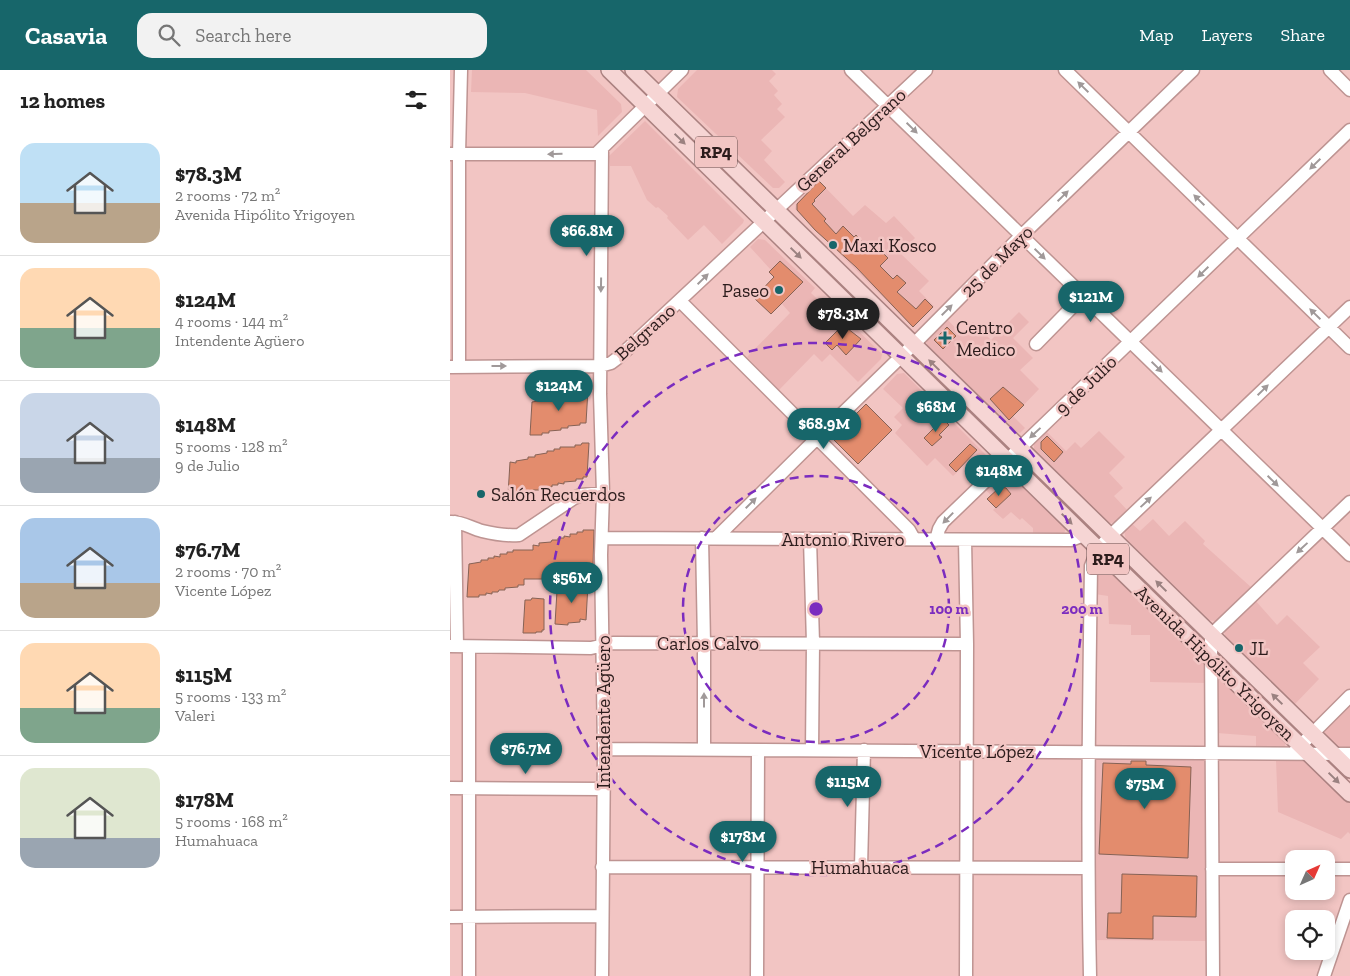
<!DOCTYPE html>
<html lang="en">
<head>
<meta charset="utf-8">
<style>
  :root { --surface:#fff; --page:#f2f2f2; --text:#222; --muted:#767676; --line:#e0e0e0; --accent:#17666a }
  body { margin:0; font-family:"Zilla Slab",serif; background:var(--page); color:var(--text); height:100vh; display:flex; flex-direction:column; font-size:19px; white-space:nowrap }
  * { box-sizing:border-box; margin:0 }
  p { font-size:16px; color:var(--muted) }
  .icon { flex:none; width:28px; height:28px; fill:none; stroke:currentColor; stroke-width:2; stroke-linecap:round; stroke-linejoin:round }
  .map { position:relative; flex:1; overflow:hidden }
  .panel { display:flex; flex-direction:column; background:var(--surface); width:450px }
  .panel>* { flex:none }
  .needle { width:32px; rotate:45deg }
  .buttons { position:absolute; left:835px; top:780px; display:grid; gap:10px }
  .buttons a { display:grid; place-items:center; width:50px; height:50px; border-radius:10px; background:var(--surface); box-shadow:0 2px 8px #0003; font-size:25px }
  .price { position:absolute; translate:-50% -42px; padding:0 11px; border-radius:18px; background:var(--accent); color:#fff; font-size:16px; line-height:32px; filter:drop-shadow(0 1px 2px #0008) }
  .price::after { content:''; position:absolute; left:50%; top:30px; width:15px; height:11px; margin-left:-8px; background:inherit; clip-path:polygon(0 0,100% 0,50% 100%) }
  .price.current { background:#222; color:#fff }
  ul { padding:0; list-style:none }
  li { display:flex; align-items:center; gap:15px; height:125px; padding:0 20px }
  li+li { border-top:1px solid var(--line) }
  li span { display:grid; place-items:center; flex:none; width:140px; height:100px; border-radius:15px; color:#555 }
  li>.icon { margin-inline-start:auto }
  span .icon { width:60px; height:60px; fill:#fffc; stroke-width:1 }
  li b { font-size:21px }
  h2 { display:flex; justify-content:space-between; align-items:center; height:60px; padding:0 20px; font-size:21px }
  header { display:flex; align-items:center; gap:30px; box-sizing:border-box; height:70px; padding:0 25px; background:var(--accent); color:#fff }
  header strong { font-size:24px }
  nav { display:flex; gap:28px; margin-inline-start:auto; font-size:18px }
  .search { width:350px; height:45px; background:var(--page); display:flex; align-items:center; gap:12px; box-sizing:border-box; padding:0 18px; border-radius:15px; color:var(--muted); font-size:19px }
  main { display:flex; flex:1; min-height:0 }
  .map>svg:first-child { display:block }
  .built { fill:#ebb6b5 }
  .green { fill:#d1b687 }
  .building { fill:#e38c6d; stroke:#866255 }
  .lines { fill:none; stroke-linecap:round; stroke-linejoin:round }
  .minor-casing { stroke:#be9492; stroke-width:15 }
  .major-casing { stroke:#ab8281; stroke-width:18 }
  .minor { stroke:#fff; stroke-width:12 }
  .major { stroke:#f6d5d4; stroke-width:15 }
  .oneway { fill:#a09999 }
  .oneway2 { fill:#9b8281 }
  .ring { fill:none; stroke:#7b2cbf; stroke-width:2.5; stroke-dasharray:9 6 }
  .poi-dot { fill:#17666a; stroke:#f2c5c3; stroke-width:2 }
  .labels { text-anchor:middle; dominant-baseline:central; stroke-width:5; stroke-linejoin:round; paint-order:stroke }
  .shield { fill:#f2c5c3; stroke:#674f4e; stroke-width:1 }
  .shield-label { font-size:18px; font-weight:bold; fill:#2c1c1c }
  .street-label { font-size:19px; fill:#2c1c1c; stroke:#f2c5c3 }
  .poi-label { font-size:19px; fill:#2c1c1c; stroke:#f2c5c3; text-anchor:start }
  .centre { fill:#7b2cbf; stroke:#f2c5c3; stroke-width:2.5 }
  .ring-label { font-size:15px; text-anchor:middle; font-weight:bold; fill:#7b2cbf; stroke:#f2c5c3; stroke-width:5; stroke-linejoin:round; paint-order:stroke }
</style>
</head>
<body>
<header>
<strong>Casavia</strong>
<div class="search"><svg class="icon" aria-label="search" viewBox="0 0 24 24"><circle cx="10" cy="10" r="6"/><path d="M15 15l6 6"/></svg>Search here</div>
<nav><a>Map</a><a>Layers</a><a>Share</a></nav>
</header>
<main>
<section class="panel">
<h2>12 homes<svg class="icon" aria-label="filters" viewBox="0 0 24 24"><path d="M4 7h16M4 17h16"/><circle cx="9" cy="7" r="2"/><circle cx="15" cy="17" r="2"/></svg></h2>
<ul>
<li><span style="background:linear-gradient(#bfe0f5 60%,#b9a48a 0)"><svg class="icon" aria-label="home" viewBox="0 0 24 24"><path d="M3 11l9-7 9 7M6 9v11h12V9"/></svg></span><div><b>$78.3M</b><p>2 rooms · 72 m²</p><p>Avenida Hipólito Yrigoyen</p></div></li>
<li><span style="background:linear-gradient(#ffd9b3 60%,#7fa58c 0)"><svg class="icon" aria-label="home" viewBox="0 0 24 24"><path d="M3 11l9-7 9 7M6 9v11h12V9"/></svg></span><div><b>$124M</b><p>4 rooms · 144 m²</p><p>Intendente Agüero</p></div></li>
<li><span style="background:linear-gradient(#c9d6e8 65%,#9aa5b1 0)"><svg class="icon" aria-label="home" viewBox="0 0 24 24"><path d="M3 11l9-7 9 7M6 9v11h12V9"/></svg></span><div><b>$148M</b><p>5 rooms · 128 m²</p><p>9 de Julio</p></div></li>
<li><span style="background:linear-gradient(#a9c7e8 65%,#b9a48a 0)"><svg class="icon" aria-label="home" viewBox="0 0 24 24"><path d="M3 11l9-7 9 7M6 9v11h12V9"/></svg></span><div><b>$76.7M</b><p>2 rooms · 70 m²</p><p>Vicente López</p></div></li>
<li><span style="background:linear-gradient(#ffd9b3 65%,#7fa58c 0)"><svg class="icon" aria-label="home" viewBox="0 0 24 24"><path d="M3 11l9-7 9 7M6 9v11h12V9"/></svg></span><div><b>$115M</b><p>5 rooms · 133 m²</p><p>Valeri</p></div></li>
<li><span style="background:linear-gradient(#dfe7d0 70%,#9aa5b1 0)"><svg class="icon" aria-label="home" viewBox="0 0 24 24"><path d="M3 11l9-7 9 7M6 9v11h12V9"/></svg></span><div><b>$178M</b><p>5 rooms · 168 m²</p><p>Humahuaca</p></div></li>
</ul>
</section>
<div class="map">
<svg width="900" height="906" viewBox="0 0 900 906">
  <rect width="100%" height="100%" fill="#f2c5c3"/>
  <path class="built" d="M22,0h114l35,34 1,8 -24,24 -1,-26 -72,-17 -54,-1z
    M247,0h75l4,4 -7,7 9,10 -4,4 8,9 -5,5 8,8 -24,23 11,11 -8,9 21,22 -6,6h-6l-96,-91 1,-8z
    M195,51l99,99 -1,3 -21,21 -18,-19 -16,15 -21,-22 1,-2 -10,-9 -2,1 -9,-8 -16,-34h-21l-1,-10z
    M369,111l34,35 12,-11 21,18 8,-7 21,22 -15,15 29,28 -10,10 15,15 -18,18 -5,1 -116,-116 1,-5z
    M308,169l7,1 50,48 -4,5 32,31 4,-4 35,34 -1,5 -23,23 -28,-28 -8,8 -8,-8 -35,36 -32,-33 43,-44 -8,-9 -11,10 -17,-16 20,-21 -5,-4 2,-3 -21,-23z
    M569,242l10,10 -16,16 20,20 -13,12 19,19 -26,27 12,12 -5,5 -5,-2 -87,-84 -2,-6 21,-22 14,15 12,-12 18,18z
    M454,303l86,86v3l-14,13 -11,-10 -12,11 -18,-18 -8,8 -32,-33 7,-8 -8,-8 9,-9 -20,-19 14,-15z
    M596,361l20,20 9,-9 6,6 18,-17 26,26 -16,16 14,15 -9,8 15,16 -11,10 -8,1 -5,-2 -71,-70v-7l2,-3z
    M557,402l4,1 54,52 1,3 -2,6 -31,2v-8l-11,-10 -2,2 -9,-8 -8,7 -10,-9 6,-6 -14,-15 14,-14z
    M703,449l16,17 16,-15 20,20 -2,3 49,44 -32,30 -5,3 -8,-1 -81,-79 -2,-11 6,-8 10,9z
    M651,491l105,100 3,22 -59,-1v-47h-19v-10l-22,-1 -1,-28 -13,-2 2,-31z
    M804,529l23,26 10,-10 33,32 -17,16 16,16 -25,26 -69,-69 -1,-7z
    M770,609h3l63,63 -2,7 -28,2v-15l-39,-3v-51z
    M900,630v51l-11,-2 -13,-13 -3,-7z
    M644,686l113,2 -1,183 -113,-1z
    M826,690h26l7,3 41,40v31l-2,-2 -7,7 -63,-27z"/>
  <path class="green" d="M212,39l100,98 -2,2 -100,-98z
    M326,151l122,118 -2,2 -122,-118z
    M662,478l84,82 -2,2 -84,-82z"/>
  <path class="building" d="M369,111l7,7 -12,12 1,1 -3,3 14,15 -2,2 12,13 7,-8 11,11 2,-2 17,19 5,-6 10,10 -8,8 13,13 4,-4 9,8 -9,9 19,17 9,-10 8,8 -20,20 -57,-60 -41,-37 -18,-20v-6z
    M330,191l23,21 -32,32 -17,-16 20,-21 -5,-5z
    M393,255l18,14 -15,16 -9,-10 -5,5 -7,-7z
    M497,257l9,9 -13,13 -9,-9z
    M553,317l21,18 -15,15 -19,-21z
    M125,318l13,1 -2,34h-6v2l-12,1v2h-7v2l-12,1v2h-7v2h-12l2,-33 12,-2v-2h6v-2l12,-2 1,-2h6v-2h6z
    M416,334l26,26 -34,34 -26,-26z
    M493,349l6,6 -10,10 3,2 -10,9 -8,-8z
    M597,366l16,16 -9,10 -13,-13v-7z
    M132,373h7l-2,34h-4v2h-7v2l-12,1v2l-6,-1v2h-6v2h-7v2l-6,-1v2h-6v2h-7v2h-6v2l-12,-1 2,-33 6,1v-2l12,-2v-2h7v-2l12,-2v-2h7v-2h6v-2h15v-2h6z
    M520,374l7,6 -21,22 -7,-7z
    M550,417l6,1 5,6 -15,14 -9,-9z
    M133,460h11l-1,35 -11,1v2h-6v2h-7v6l-19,-1v2h-7v2h-19v6h-6v2l-13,1v2h-6l-1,2h-6v2l-6,-1v2h-7v2h-12l2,-33 12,-2v-2h7v-2h6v-2l6,1v-3h7v-2h6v-2h20v-5l6,1v-3l12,-1 1,-2h6v-2h6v-2l6,1v-3h7v-2h6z
    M113,513l25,1 -2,36 -6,-1v3l-12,1v2l-13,-1 2,-33h5z
    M82,528l12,1v31h-2v2h-6v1h-13l2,-33h6z
    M681,691h15v4l45,2 -3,91 -89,-4 4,-91 28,1z
    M672,804l75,2 -1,41 -43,-1v23l-46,-1 1,-25h13z"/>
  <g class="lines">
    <g class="minor-casing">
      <path id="minor" d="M401,0l499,485
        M615,0l285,278
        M880,0l20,20
        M152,79l-2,245 3,99 -2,62 3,194 -2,227
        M0,84h146l86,-84
        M230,231l229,229 5,9
        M586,274l47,-48
        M0,297l150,-1 11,-3 8,-6 307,-287
        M9,297v-213l2,-84
        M0,452c11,-1 21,6 32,9 12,3 24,5 37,4l55,-37 7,-3 22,-2
        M5,452l2,124
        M267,467l100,-99 96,-93 108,-109 172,-166
        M152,468l469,2 13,-5
        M252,468l2,105v106
        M360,469l3,104 -1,107
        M486,470l3,-11 4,-7 407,-392
        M515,470l2,104 -1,332
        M0,576l141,2 22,-5 354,1
        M19,577v329
        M154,679l746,5
        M845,681l55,-55
        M0,718l152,1
        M152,797l486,1
        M411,797l3,-117
        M762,799h82
        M876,799h24
        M0,847l152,-1
        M307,906l1,-226
        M640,906c-3,-137 -1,-273 1,-410 4,-13 10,-20 19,-30l240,-229
        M763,906l-2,-341 139,-133
        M874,906l26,-76"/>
    </g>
    <g class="major-casing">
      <path id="major" d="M159,0l475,465 266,259
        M183,0l717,700"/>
    </g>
    <use href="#minor" class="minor"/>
    <use href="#major" class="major"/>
  </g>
  <defs><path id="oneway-solid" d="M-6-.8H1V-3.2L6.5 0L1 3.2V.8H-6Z" transform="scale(1.25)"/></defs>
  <g class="oneway">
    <use href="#oneway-solid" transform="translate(633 17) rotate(-136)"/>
    <use href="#oneway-solid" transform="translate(462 58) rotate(44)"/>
    <use href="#oneway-solid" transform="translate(105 84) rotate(179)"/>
    <use href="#oneway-solid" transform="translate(865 94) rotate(136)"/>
    <use href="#oneway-solid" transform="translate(613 126) rotate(-44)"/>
    <use href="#oneway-solid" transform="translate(749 130) rotate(-136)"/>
    <use href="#oneway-solid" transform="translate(590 184) rotate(44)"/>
    <use href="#oneway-solid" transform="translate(753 202) rotate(136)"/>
    <use href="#oneway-solid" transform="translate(253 209) rotate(-44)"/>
    <use href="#oneway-solid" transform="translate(151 215) rotate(91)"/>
    <use href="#oneway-solid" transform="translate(497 240) rotate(-45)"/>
    <use href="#oneway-solid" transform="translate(865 244) rotate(-136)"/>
    <use href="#oneway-solid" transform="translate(49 296)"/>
    <use href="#oneway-solid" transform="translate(707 297) rotate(44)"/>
    <use href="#oneway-solid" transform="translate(813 320) rotate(-44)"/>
    <use href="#oneway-solid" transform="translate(585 363) rotate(137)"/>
    <use href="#oneway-solid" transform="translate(823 411) rotate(44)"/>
    <use href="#oneway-solid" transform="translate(696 432) rotate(-43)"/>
    <use href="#oneway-solid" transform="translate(301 433) rotate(-45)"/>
    <use href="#oneway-solid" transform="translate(498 448) rotate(134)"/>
    <use href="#oneway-solid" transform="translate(852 478) rotate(137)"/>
    <use href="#oneway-solid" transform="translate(254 630) rotate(-90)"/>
  </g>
  <g class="oneway2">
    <use href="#oneway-solid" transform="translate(230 69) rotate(44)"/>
    <use href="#oneway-solid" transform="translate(346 183) rotate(44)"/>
    <use href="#oneway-solid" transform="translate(484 295) rotate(-136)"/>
    <use href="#oneway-solid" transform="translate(617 449) rotate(45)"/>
    <use href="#oneway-solid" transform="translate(711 516) rotate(-136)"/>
    <use href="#oneway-solid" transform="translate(827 629) rotate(-136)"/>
    <use href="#oneway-solid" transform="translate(884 708) rotate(44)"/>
  </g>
  <g class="ring">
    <circle cx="366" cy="539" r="133"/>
    <circle cx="366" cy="539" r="266"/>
  </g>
  <g class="poi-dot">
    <circle cx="383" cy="175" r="5"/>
    <circle cx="329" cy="220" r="5"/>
    <path d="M492.5 260.5h5v5h5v5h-5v5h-5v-5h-5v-5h5z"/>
    <circle cx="31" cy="424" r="5"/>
    <circle cx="789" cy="578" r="5"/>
  </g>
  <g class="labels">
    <g class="shield">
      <rect x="245" y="66.5" width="42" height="31" rx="4"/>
      <rect x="637" y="473.5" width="42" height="31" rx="4"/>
    </g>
    <g class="shield-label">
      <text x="266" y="82">RP4</text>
      <text x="658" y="489">RP4</text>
    </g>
    <g class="street-label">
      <text transform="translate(401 70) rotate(-43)">General Belgrano</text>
      <text transform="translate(547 191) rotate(-45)">25 de Mayo</text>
      <text transform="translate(195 262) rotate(-42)">Belgrano</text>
      <text transform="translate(636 315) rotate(-44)">9 de Julio</text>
      <text x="393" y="469">Antonio Rivero</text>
      <text x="258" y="573">Carlos Calvo</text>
      <text transform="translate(765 593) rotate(44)">Avenida Hipólito Yrigoyen</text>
      <text transform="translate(153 642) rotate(-90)">Intendente Agüero</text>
      <text x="527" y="681">Vicente López</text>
      <text x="410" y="797">Humahuaca</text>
    </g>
    <g class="poi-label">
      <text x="393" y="175">Maxi Kosco</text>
      <text x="319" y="220" text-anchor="end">Paseo</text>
      <text x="506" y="257">Centro<tspan x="506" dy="22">Medico</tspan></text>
      <text x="41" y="424">Salón Recuerdos</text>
      <text x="799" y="578">JL</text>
    </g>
  </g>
  <circle cx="366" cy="539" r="8" class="centre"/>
  <g class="ring-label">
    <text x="499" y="544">100 m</text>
    <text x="632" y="544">200 m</text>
  </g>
</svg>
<div class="buttons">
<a><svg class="needle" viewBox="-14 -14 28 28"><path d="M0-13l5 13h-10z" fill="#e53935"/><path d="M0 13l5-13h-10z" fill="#767676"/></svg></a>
<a><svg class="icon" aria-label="locate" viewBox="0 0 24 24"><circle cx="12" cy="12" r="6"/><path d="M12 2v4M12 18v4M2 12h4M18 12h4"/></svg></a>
</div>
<b class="price" style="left:137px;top:187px">$66.8M</b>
<b class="price" style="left:641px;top:253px">$121M</b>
<b class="price current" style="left:393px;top:270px">$78.3M</b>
<b class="price" style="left:109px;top:342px">$124M</b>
<b class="price" style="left:486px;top:363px">$68M</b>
<b class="price" style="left:374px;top:380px">$68.9M</b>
<b class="price" style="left:549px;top:427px">$148M</b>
<b class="price" style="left:122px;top:534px">$56M</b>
<b class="price" style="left:76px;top:705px">$76.7M</b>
<b class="price" style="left:398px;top:738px">$115M</b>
<b class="price" style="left:695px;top:740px">$75M</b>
<b class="price" style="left:293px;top:793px">$178M</b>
</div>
</main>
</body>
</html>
